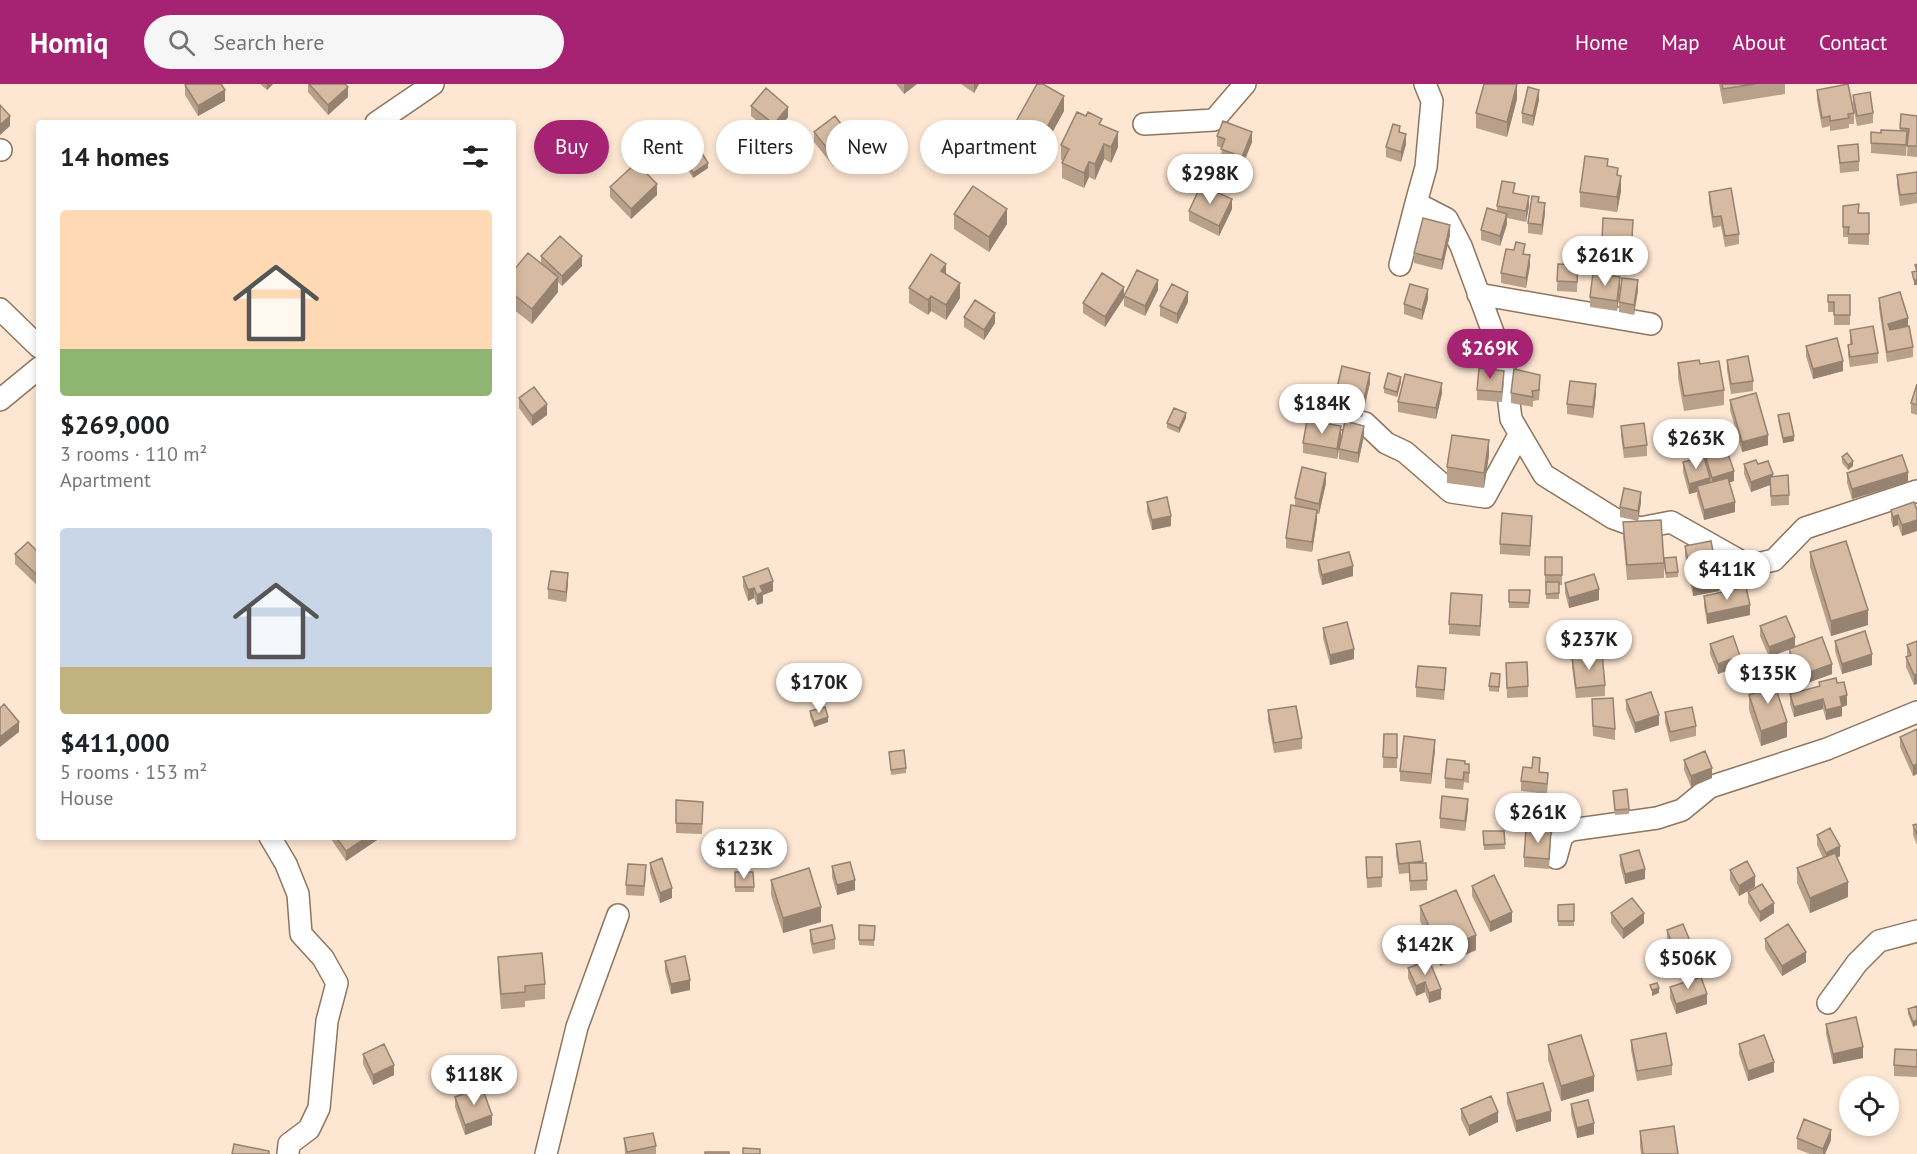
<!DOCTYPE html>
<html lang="en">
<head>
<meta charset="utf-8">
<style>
  :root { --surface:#fff; --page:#f6f6f6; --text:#202124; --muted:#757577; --accent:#a52372 }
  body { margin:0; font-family:"PT Sans",sans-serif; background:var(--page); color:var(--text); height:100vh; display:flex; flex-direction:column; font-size:22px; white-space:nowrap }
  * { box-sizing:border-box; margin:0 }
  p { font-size:20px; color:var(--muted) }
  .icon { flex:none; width:33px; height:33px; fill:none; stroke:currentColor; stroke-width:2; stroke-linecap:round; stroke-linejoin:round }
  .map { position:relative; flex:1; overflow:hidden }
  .panel { position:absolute; left:36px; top:36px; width:480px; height:720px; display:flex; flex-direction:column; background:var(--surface); border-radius:6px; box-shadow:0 3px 9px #0003 }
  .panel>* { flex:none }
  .guide { position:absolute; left:534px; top:36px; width:570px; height:54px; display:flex; gap:12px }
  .tools { position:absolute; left:1839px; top:992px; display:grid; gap:12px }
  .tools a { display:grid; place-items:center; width:60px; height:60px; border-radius:50%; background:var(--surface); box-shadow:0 3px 9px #0003; font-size:30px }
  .price { position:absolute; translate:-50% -51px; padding:0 14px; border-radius:21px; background:#fff; color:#222; font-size:20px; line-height:39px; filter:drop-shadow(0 2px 3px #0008) }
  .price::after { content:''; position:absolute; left:50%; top:36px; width:18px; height:14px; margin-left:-9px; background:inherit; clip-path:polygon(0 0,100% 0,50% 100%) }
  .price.current { background:var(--accent); color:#fff }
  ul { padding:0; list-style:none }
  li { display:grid; align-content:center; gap:12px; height:318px; padding:0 24px }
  li span { display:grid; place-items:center; height:186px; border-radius:6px; color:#555 }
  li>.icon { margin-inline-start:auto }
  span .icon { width:108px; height:108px; fill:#fffc; stroke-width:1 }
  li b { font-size:26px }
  h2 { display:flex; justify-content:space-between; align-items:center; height:72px; padding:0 24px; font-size:26px }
  .chip { padding:0 21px; border-radius:27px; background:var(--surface); box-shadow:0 3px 9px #0003; font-size:21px; line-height:54px }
  .chip.current { background:var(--accent); color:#fff }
  header { display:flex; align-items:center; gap:36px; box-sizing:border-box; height:84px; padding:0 30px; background:var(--accent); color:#fff }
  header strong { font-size:28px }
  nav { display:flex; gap:33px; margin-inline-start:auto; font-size:21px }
  .search { width:420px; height:54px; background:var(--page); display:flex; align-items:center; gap:15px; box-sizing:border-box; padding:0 21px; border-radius:33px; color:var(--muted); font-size:22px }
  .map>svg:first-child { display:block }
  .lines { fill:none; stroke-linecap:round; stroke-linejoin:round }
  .minor-casing { stroke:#8e755e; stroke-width:24 }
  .minor { stroke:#fff; stroke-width:21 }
  .wall { fill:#b8a08a }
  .shaded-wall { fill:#968271 }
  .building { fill:#d6baa1; stroke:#968271; stroke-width:1.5 }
</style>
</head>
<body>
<header>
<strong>Homiq</strong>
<div class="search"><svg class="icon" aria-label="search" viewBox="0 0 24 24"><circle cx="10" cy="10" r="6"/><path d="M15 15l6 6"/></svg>Search here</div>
<nav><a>Home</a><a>Map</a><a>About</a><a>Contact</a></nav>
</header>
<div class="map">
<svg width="1917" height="1070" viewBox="0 0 1917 1070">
  <rect width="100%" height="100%" fill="#fde6d2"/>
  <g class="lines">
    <g class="minor-casing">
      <path id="minor" d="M1425,0l7,17 -6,66 -10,36 31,16 14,27 43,116 7,57 33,56 69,43 27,10 31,-6 78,44 25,-6 31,-32 112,-37
        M376,39l57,-39
        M1144,40l70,-4 31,-36
        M0,66h1
        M1400,181l16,-62
        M1478,210l173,30
        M0,225l39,38
        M0,316l39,-32
        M1330,332l35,7 21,20 19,9 46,40 34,5 34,-62
        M270,753l16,27 12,30 3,40 22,24 14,25 -10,38 -8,87 -10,21 -20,15 -1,10
        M1556,774l6,-22 9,-6 86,-12 25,-8 28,-23 117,-38 90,-37
        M1828,919l29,-40 22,-22 38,-10
        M546,1070l31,-127 41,-112"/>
    </g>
    <use href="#minor" class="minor"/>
  </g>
  <path class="wall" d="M260,0h13l-6,6z
    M308,0h1l39,13 -20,18 -20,-23z
    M896,0h21l-13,10z
    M961,0h18l-5,9z
    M1719,0h66v10l-62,10z
    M185,1l40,16 -27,15 -13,-21z
    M1817,6l37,23v11h-5v4l-19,3v-5l-8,2 -5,-28z
    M1853,11l20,18v10l-16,3 -4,-21z
    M1517,15l-10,38 -31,-9v-15z
    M1539,16l-6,26 -11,-3v-10z
    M751,22l37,11 -14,18 -23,-19z
    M1064,27l-29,53 -26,-15v-15z
    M1901,30l16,2v41l-10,-1 1,-17h-1l-1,17 -35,-3v-21l10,1 19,-2z
    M1102,41l16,22 -7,16 -7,-4 -9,21 -6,-3 -5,11 -22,-10v-15l1,-2 -2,-1v-15z
    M814,48l40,19 -20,16 -20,-25z
    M1400,48l6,12 -5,18 -15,-5v-10z
    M1217,52l35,6 -10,25 -21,-8 1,-11 -5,-2z
    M1838,62l21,15v10l-19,2z
    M685,76l23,8 -15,10 -8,-13z
    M1608,82l10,9 3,16 -4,21 -37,-5v-15z
    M1917,88v31l-17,3 -3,-21v-10z
    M610,103l47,8 -26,24 -21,-22z
    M1709,108l30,42v10l-14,3 -4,-21 -8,2 -4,-26z
    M1515,109l14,13 -3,16 -19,-4v6l-7,22 -19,-6v-10l16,-19v-5z
    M1539,118l6,11 -3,22 -14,-2v-10z
    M1843,122l15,7h11v32l-21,-1v-7h-5z
    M1232,125l-13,27 -30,-15v-10z
    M954,130l53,10 -18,28 -35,-23z
    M1633,146l-1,19 -17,-1 -1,5 -12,-4v-10z
    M1450,151l-8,35 -28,-7v-10z
    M1525,170l5,11 -4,23 -25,-5v-10z
    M541,172l41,10 -20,20 -4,-4v10l-26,32 -19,-15v-38l28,-7z
    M1558,180l20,1 -1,27 -20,-1z
    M946,190l14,24 -14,22 -15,-9 -3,4 -19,-12v-15z
    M1620,203l-3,24 -27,-4v-10z
    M1158,206l-13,26 -21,-10v-10z
    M1638,206l-4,25 -15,-3v-10z
    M1828,211h22v30h-16v-13h-6z
    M1124,214l-19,29 -22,-14v-10z
    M1879,214l34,49v10l-26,5 -8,-54z
    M1428,215l-6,21 -18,-6v-10z
    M1188,218l-11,22 -17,-8v-10z
    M964,233l31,6 -11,17 -20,-13z
    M1850,246l28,23v10l-28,4 -2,-12v-10l2,-1z
    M1506,262h7l-2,6 -5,-1z
    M1806,262l37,25 -30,8 -7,-23z
    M1727,276l26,21v10l-22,3 -4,-24z
    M1678,279l22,1 24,26v15l-40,6 -6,-33z
    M1504,297l-2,21 -25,-2v-10z
    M1401,298l-4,15 -13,-4v-5z
    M1370,299l-8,34 -28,-6v-10z
    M1917,300v31l-6,-2v-10z
    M1540,302l-1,14 -6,1v6l-22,-4v-10z
    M1442,309l-6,26 -38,-7v-10z
    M1596,310l-3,24 -26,-4v-10z
    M519,314l28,17 -15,11 -13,-18z
    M1730,316l38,45 -26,7 -12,-42z
    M1778,331l16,26 -11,2 -5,-23z
    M1186,334l-7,15 -12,-5v-5z
    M1621,342l26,19v11l-23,2 -3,-22z
    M1341,352l-1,10 24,-10 -6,27 -19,-4v-10l-2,10 -34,-6v-10z
    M1489,371l-5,33 -37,-5v-16z
    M1842,373l11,9 -5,4 -6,-7z
    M1706,374l28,23 -5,1 6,30 -31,8 -7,-24v-4l-8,2 -6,-22v-10l23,1z
    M1744,380h14l15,13 16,18v10l-18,1 -1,-21 -19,7 -7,-18z
    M1847,389l61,9 -56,17 -5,-16z
    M1326,399l-7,31h-2v6l-5,32 -26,-4v-10l9,-32v-8z
    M1147,418l24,24 -19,4 -5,-18z
    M1641,418l-3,19 -18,-4v-10z
    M1914,418l-12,34 -4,-11 -5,2 -2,-7v-10z
    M1623,438l55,50v5l-12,1 -2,-12v12l-37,2 -4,-43z
    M1532,442l-2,30 -30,-2v-10z
    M1685,462l34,45 -26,5 -8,-40z
    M1810,468l58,73 -37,11 -21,-69z
    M39,469v30l-2,2 -22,-21v-10z
    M1545,473h17v28h-3v14h-13v-14h-1z
    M1318,476l35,16 -31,9 -4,-15z
    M743,493l30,14 -10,4v8l-6,2 -3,-7 -6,3 -5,-14z
    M1565,499l34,17 -30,8 -4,-15z
    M568,500l-2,18 -18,-3v-10z
    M1509,506h21l-1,18h-20z
    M1704,512l46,19 -43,9 -3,-18z
    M1482,521l-2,31 -31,-2v-10z
    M1760,542l35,21 37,27 -33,12 -10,-27v-9l-20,7 -9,-21z
    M1323,544l31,31 -24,6 -7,-27z
    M1835,557l37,24 -30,9 -7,-23z
    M1917,557l-3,44 -8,-18v-10h1v-12z
    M1710,560l30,22 -22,8 -8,-20z
    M1572,573l33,28v11l-29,2 -4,-31z
    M1506,579l22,23v11l-21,1z
    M1759,593l28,60 -26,9 -12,-36v-15l10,-3z
    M1446,594l-2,22 -28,-3v-10z
    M1500,595l-1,13 -10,-1v-5z
    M1819,598l18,1 10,22 -5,2v9l-16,4 -3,-11 -29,8 -4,-13v-10l29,-8z
    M1592,615l23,30v11l-22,-4z
    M1626,616l33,25 -24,8 -9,-23z
    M1268,626l34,28v11l-28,4 -6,-33z
    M810,627l18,11 -14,5 -4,-11z
    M1665,628l31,14v10l-26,6 -5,-20z
    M1917,645v45l-4,2 -13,-29v-10z
    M1384,650h13v34h-14z
    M1435,666l-4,34 -31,-3v-10z
    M889,668l17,16v5l-15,2z
    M1684,676l28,18 -21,9 -7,-17z
    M1465,680l4,10v9l-5,-1 -1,8 -18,-2v-10z
    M1521,697l27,2 -1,11 -26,-3z
    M1613,707l16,18v5l-14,1z
    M676,716l27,12 -1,22 -26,-1z
    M1468,725l-3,22 -25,-3v-10z
    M1917,740v21l-4,-10v-10z
    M1483,747h21l1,18 -21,1z
    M1817,751l23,21 -3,2 11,39 -38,16 -13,-30v-15l26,-10 -6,-13z
    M331,753h46v3l-31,21 -15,-22z
    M1420,757l3,22 4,17v10l-17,1 -1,-18 -10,1 -3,-19v-11z
    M1551,757l-2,28 -25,-2v-10z
    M1620,771l25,24 -20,5 -5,-19z
    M1366,773h16v30l-15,1z
    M650,779l22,35 -12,5 -10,-30z
    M832,782l23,24 -18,5 -5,-18z
    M1730,786l25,17 -16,9 -9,-16z
    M735,788h18l1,20h-19z
    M646,791l-2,21 -18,-1v-10z
    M771,796l50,42 -38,11 -12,-38z
    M1472,802l40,36 -22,10 -18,-36z
    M1748,808l26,21 -14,9 -12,-19z
    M1574,820v22h-16v-21z
    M1420,822l56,44 -36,16 -20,-45z
    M1611,829l33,10 -21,16 -12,-16z
    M859,841l16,1 -1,20 -15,-1z
    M810,846l25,9v10l-22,5 -3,-14z
    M1667,846l25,26 -17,6 -8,-22z
    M1765,855l41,23 -24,14 -17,-27z
    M498,873l47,27v15l-20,2v6l-24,2 -3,-37z
    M1429,876l12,39 -12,4 -4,-11 -9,4 -8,-18v-10z
    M665,877l25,29 -19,4 -6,-23z
    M1670,903l37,17 -31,10 -6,-16z
    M1917,922l-4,21 -5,-13v-5z
    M1826,940l37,34 -30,6 -7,-30z
    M1631,956l41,25v10l-35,6 -6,-31z
    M1739,960l35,28 -26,9 -9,-27z
    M1548,961l46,46 -33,10 -13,-41z
    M1917,966v27l-23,-1v-11z
    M363,970l31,21 -21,10 -10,-21z
    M1507,1009l44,28 -35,11 -9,-29z
    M455,1013l37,28 -27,10 -10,-28z
    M1571,1020l23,30 -17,4 -6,-24z
    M1461,1025l37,13 -29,14 -8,-17z
    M1640,1047l38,23h-37l-1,-8z
    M624,1054l32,8v8h-31z
    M1797,1054l34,2 -6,14h-15l-13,-5z"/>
  <path class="shaded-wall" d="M267,0h6l-6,6z
    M904,0h13l-13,10z
    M974,0h5l-5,9z
    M1517,0v15l-10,38v-15z
    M348,3v10l-20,18v-10z
    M225,6v11l-27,15v-10z
    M1539,6v10l-6,26v-10z
    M1064,12v15l-29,53v-15z
    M788,23v10l-14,18v-11z
    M10,32v10l-10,9v-10z
    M1118,48v15l-7,16v-16z
    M1252,48v10l-10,25v-10z
    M1406,50v10l-5,18v-10z
    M854,57v10l-20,16v-10z
    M1104,60v15l-9,21v-16z
    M1089,78v15l-5,11v-15z
    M708,79v5l-15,10v-5z
    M1621,92v15l-4,21v-15z
    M657,100v11l-26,24v-10z
    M1529,112v10l-3,16v-11z
    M1232,115v10l-13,27v-10z
    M1545,119v10l-3,22v-10z
    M1007,125v15l-18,28v-15z
    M1507,130v10l-7,22v-10z
    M1450,141v10l-8,35v-10z
    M1530,171v10l-4,23v-10z
    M582,172v10l-20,20v-10z
    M946,180v15l-5,-8z
    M558,193v15l-26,32v-15z
    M1620,193v10l-3,24v-10z
    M1158,196v10l-13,26v-10z
    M1638,196v10l-4,25v-10z
    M1914,196h3v5h-3z
    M960,199v15l-14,22v-15z
    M1124,203v11l-19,29v-10z
    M1428,205v10l-6,21v-10z
    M1188,208v10l-11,22v-10z
    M931,212v15l-3,4v-15z
    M995,229v10l-11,17v-10z
    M1908,234v10l-20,6v-10z
    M1843,277v10l-30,8v-10z
    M1370,289v10l-8,34v-10z
    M1401,293v5l-4,15v-5z
    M1442,299v10l-6,26v-11z
    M1596,300v10l-3,24v-11z
    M547,320v11l-15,11v-10z
    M1186,329v5l-7,15v-5z
    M1341,342v10l-4,23v-10z
    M1364,342v10l-6,27v-10z
    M1768,351v10l-26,7v-10z
    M1794,352v5l-11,2v-5z
    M1489,356v15l-5,33v-15z
    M1853,377v5l-5,4v-5z
    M1734,387v10l-22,7v-10z
    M1908,388v10l-56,17v-10z
    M1326,389v10l-7,31v-10z
    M1773,390v10l-3,-7v8l-19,7v-10z
    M1710,394v11l-13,-3v6l-8,2v-10z
    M1641,408v10l-3,19v-10z
    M1735,418v10l-31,8v-10z
    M1317,426v10l-5,32v-10z
    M1898,431v10l-5,2v-10z
    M1171,432v10l-19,4v-10z
    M1917,436v11l-15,5v-11z
    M1353,482v10l-31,9v-10z
    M39,489v10l-2,2v-10z
    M568,489v11l-2,18v-10z
    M773,497v10l-10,4v8l-6,2v-10l3,-9z
    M1719,497v10l-26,5v-10z
    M754,504v10l-6,3v-11z
    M1599,505v11l-30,8v-10z
    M1750,521v10l-43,9v-10z
    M1868,526v15l-37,11v-15z
    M1795,553v10l-26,10v-10z
    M1354,565v10l-24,6v-10z
    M1872,570v11l-30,9v-10z
    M1740,572v10l-22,8v-10z
    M1832,580v10l-33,12v-10z
    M1917,590v10l-3,1v-10z
    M1847,611v10l-5,2v9l-16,4v-10l14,-13z
    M1823,615v10l-29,8v-10z
    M1659,631v10l-24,8v-10z
    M828,633v5l-14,5v-5z
    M19,638v10l-19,15v-10z
    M1787,638v15l-26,9v-15z
    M1435,656v10l-4,34v-10z
    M1917,680v10l-4,2v-10z
    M1712,684v10l-21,9v-11z
    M1468,715v10l-3,22v-10z
    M367,753h10v3l-31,21v-10z
    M1840,762v10l-14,8v-11z
    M1645,785v10l-20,5v-10z
    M1755,792v11l-16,9v-10z
    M855,796v10l-18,5v-10z
    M1848,798v15l-38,16v-15z
    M672,804v10l-12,5v-10z
    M1774,819v10l-14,9v-10z
    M821,823v15l-38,11v-15z
    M1512,828v10l-22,10v-10z
    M1644,829v10l-21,16v-10z
    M1476,851v15l-36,16v-15z
    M1692,862v10l-17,6v-10z
    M1806,868v10l-24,14v-10z
    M690,896v10l-19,4v-10z
    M1425,898v10l-9,4v-10z
    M1659,904v5l-7,3v-6z
    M1441,905v10l-12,4v-10z
    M1707,910v10l-31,10v-10z
    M1917,936v5l-4,2v-5z
    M1863,963v11l-30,6v-10z
    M1774,978v10l-26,9v-10z
    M394,981v10l-21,10v-10z
    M1594,992v15l-33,10v-15z
    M1551,1027v10l-35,11v-11z
    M1498,1028v10l-29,14v-10z
    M492,1031v10l-27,10v-10z
    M1594,1039v11l-17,4v-10z
    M1831,1046v10l-6,14h-2v-5z"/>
  <path class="building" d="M187,0h34l4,6 -27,16 -13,-21z
    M309,0h36l3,3 -20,18z
    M1037,0h6l21,12 -29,53 -26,-15z
    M1484,0h33l-10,38 -31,-9z
    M1722,0h33l-32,5z
    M1848,0l6,29 -6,1 1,4 -19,3v-5l-8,2 -5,-28z
    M1528,3l11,3 -6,26 -11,-3z
    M766,4l22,19 -14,17 -23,-18z
    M1870,8l3,21 -16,3 -4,-21z
    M0,21l10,11 -10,9z
    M1077,28l9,4 2,-4 14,7 -3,5 19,8 -7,15 -7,-3 -9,20 -6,-2 -5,11 -22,-10 7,-14 -8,-4z
    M1901,30l16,2v30h-10l2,-17 -9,-1z
    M835,32l19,25 -20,16 -20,-25z
    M1223,37l29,11 -10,25 -21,-8 4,-10 -8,-3z
    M1393,40l7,2 -1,6 7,2 -5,18 -15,-5z
    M1881,46l26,1 -1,14 -35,-2v-11l10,1z
    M1858,60l1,17 -19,2 -2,-17z
    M700,66l8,13 -15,10 -8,-13z
    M1585,72l23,3 -1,7 11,2 -1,7 4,1 -4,21 -37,-5z
    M636,79l21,21 -26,25 -21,-22z
    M1917,88v21l-17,2 -3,-20z
    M1502,97l13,2 -2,10 16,3 -3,15 -29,-5z
    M1201,101l31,14 -13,27 -30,-15z
    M973,102l34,23 -18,28 -35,-23z
    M1731,104l8,46 -14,2 -4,-20 -8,1 -4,-25z
    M1532,112l7,1 -1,5 7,1 -3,22 -14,-2z
    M1859,120l-1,9h11v21h-21l1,-7h-6v-21z
    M1487,124l20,6 -7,22 -19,-6z
    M1423,134l27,7 -8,35 -28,-7z
    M1603,134l30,2 -1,19 -17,-1 -1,5 -12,-4z
    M560,152l22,20 -20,20 -21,-20z
    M1516,158l9,2 -2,10 7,1 -4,23 -25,-5 5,-24 8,1z
    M528,169l30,24 -26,32 -19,-15v-23z
    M931,170l15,10 -5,7 19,12 -14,22 -15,-9 -3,4 -19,-12z
    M1558,180l20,1 -1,17 -20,-1z
    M1917,180v16h-3l-2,-8 5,-1 -2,-6z
    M1137,186l21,10 -13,26 -21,-10z
    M1102,189l22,14 -19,30 -22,-14z
    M1593,189l27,4 -3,24 -27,-4z
    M1622,194l16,2 -4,25 -15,-3z
    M1172,200l16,8 -11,22 -17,-8z
    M1410,200l18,5 -6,21 -18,-6z
    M1900,208l8,26 -20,6 2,6 19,-4 4,21 -26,5 -8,-54z
    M1828,211h22v20h-16v-13h-6z
    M975,216l20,13 -11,17 -20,-13z
    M1873,242l5,27 -28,4 -2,-12 4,-1 -2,-14z
    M1837,254l6,23 -30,8 -7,-23z
    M1508,255l5,2 -2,6 -5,-1z
    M1748,272l5,25 -22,3 -4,-24z
    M1699,276l1,4 19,-3 5,29 -40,6 -6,-33z
    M1342,282l28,7 -8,34 -28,-6z
    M1479,284l25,3 -2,21 -25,-2z
    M1514,285l26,6 -1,15 -7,1 1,6 -22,-4z
    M1388,289l13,4 -4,15 -13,-4z
    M1405,290l37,9 -6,25 -38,-6z
    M1570,297l26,3 -3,23 -26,-3z
    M1917,300v21l-6,-2z
    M534,303l13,17 -15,12 -13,-18z
    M1756,309l12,42 -26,7 -12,-42z
    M1174,324l12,5 -7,15 -12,-5z
    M1789,329l5,23 -11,2 -5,-23z
    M1307,336l34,6 -4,23 -34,-6z
    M1345,337l19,5 -6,27 -19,-4z
    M1644,339l3,22 -23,3 -3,-22z
    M1452,351l37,5 -5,33 -37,-6z
    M1727,367l7,20 -22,7 -6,-20z
    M1847,369l6,8 -5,4 -6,-8z
    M1902,371l6,17 -56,17 -5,-16z
    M1704,373l6,21 -21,6 -6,-22z
    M1756,376l2,4 10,-3 5,13 -22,8 -7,-18z
    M1302,383l24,6 -7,31 -24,-6z
    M1788,391l1,20 -18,1 -1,-19z
    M1728,394l7,24 -31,8 -7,-24z
    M1624,404l17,4 -3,19 -18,-4z
    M1167,413l4,19 -19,4 -5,-18z
    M1914,418l3,8v10l-15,5 -4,-10 -5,2 -2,-7z
    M1291,421l26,5 -5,32 -26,-4z
    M1502,429l30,3 -2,30 -30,-2z
    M1661,436l3,43 -37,2 -4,-43z
    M1711,457l8,40 -26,5 -8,-40z
    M1846,457l22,69 -37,11 -21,-69z
    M28,458l11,11v20l-2,2 -22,-21z
    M1349,468l4,14 -31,9 -4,-15z
    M1545,473h17v18h-17z
    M1676,473l2,15 -12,1 -2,-15z
    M768,484l5,13 -13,5 3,6 -6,3 -3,-7 -6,2 -5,-13z
    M551,487l17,2 -2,19 -18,-3z
    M1594,490l5,15 -30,9 -4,-15z
    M1546,498h13v11l-13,1z
    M1746,503l4,18 -43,9 -3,-18z
    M1509,506h21l-1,13 -20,-1z
    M1451,509l31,2 -2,31 -31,-2z
    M1786,532l9,21 -26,10 -9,-21z
    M1347,538l7,27 -24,6 -7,-27z
    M1865,547l7,23 -30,10 -7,-23z
    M1733,552l7,20 -22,8 -8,-20z
    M1822,553l10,27 -33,12 -10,-27z
    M1917,557v33l-3,1 -8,-18 5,-2 -4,-10z
    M1602,570l3,31 -29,3 -4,-31z
    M1527,578l1,24 -21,2 -1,-25z
    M1418,582l28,2 -2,22 -28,-3z
    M1491,589l9,1 -1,13 -10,-1z
    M1771,590l16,48 -26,9 -12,-36 14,-5 -4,-13z
    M1836,594l1,5 7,-1 3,13 -7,2 2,9 -16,4 -3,-11 -29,8 -4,-13 30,-8 -1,-4z
    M1651,608l8,23 -24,8 -9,-23z
    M1613,614l2,31 -22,-3 -1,-27z
    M4,620l15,18 -19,15v-29z
    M1296,622l6,32 -28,5 -6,-33z
    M825,623l3,10 -14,5 -4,-11z
    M1692,623l4,19 -26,6 -5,-20z
    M1917,645v35l-4,2 -13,-29z
    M1384,650h13v24l-14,-1z
    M1404,652l31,4 -4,34 -31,-3z
    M904,666l2,18 -15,2 -2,-18z
    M1705,667l7,17 -21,8 -7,-16z
    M1533,673l7,1 -1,14 9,1 -1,11 -26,-3 2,-14 9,1z
    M1447,675l18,2v3h4v9l-5,-1 -1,8 -18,-2z
    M1627,705l2,20 -14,1 -2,-19z
    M1442,712l26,3 -3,22 -25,-3z
    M676,716l27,2 -1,22 -26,-1z
    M1917,740v11l-4,-10z
    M1830,744l10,18 -14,7 -9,-18z
    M1526,745l25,1 -2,29 -25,-2z
    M1483,747h21l1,13 -21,1z
    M336,753h31l-21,14z
    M1420,757l3,20 -24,3 -3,-20z
    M1639,766l6,19 -20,5 -5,-19z
    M1835,769l13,29 -38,16 -13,-30z
    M1366,773h16v20l-15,1z
    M662,774l10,30 -12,5 -10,-30z
    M1747,777l8,15 -16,10 -9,-16z
    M850,778l5,18 -18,5 -5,-19z
    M1409,779h17l1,17 -17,1z
    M628,780l18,1 -2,21 -18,-1z
    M809,784l12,39 -38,11 -12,-38z
    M735,788h18l1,15h-19z
    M1494,791l18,37 -22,10 -18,-36z
    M1762,800l12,19 -14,9 -12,-20z
    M1456,806l20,45 -36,16 -20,-45z
    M1632,814l12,15 -21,16 -12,-16z
    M1574,820v17h-16v-16z
    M1683,840l9,22 -17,6 -8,-22z
    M1788,840l18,28 -24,14 -17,-27z
    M832,841l3,14 -22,5 -3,-14z
    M859,841l16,1 -1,14h-15z
    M542,869l3,31 -20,2v6l-24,2 -3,-37z
    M685,872l5,24 -19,4 -6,-23z
    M1429,876l12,29 -12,4 -4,-11 -9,4 -8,-18z
    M1701,893l6,17 -31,10 -6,-17z
    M1657,899l2,5 -7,2 -2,-5z
    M1917,922v14l-4,2 -5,-13z
    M1856,933l7,30 -30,7 -7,-30z
    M1666,949l6,32 -35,6 -6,-31z
    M1581,951l13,41 -33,10 -13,-41z
    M1764,951l10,27 -26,9 -9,-27z
    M384,960l10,21 -21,10 -10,-21z
    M1895,965l22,1v17l-23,-2z
    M1543,999l8,28 -35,10 -9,-28z
    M482,1003l10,28 -27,10 -10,-28z
    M1491,1012l7,16 -29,14 -8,-17z
    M1588,1016l6,23 -17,5 -6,-24z
    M1804,1035l27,11 -8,19 -26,-11z
    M1674,1042l4,28h-35l-3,-23z
    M653,1049l3,13 -29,6 -3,-14z
    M234,1060l35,7v3h-37z
    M743,1064l17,1v5h-17z
    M705,1068h24v2h-24z"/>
</svg>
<div class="tools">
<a><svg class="icon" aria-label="locate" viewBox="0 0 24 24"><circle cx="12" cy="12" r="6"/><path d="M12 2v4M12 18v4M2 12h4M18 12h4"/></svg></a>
</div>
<b class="price" style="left:1210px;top:121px">$298K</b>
<b class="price" style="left:1605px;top:203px">$261K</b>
<b class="price current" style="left:1490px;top:296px">$269K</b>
<b class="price" style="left:1322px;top:351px">$184K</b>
<b class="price" style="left:1696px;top:386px">$263K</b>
<b class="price" style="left:1727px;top:517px">$411K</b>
<b class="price" style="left:1589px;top:587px">$237K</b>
<b class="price" style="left:1768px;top:621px">$135K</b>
<b class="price" style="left:819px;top:630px">$170K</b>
<b class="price" style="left:1538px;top:760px">$261K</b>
<b class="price" style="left:744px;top:796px">$123K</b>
<b class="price" style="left:1425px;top:892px">$142K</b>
<b class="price" style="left:1688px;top:906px">$506K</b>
<b class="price" style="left:474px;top:1022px">$118K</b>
<div class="guide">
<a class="chip current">Buy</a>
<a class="chip">Rent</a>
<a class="chip">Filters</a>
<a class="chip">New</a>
<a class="chip">Apartment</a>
</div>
<section class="panel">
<h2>14 homes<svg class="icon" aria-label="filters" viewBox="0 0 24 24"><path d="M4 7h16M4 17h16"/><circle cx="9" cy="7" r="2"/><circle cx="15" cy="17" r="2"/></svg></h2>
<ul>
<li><span style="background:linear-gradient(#ffd9b3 75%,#8fb573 0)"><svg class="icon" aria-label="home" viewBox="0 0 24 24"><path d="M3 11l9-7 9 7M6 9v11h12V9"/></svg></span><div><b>$269,000</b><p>3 rooms · 110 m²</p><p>Apartment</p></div></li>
<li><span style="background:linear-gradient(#c9d6e8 75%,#c2b280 0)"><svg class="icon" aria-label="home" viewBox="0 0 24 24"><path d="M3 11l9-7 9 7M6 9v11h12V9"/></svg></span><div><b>$411,000</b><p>5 rooms · 153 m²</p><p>House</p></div></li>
</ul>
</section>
</div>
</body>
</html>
